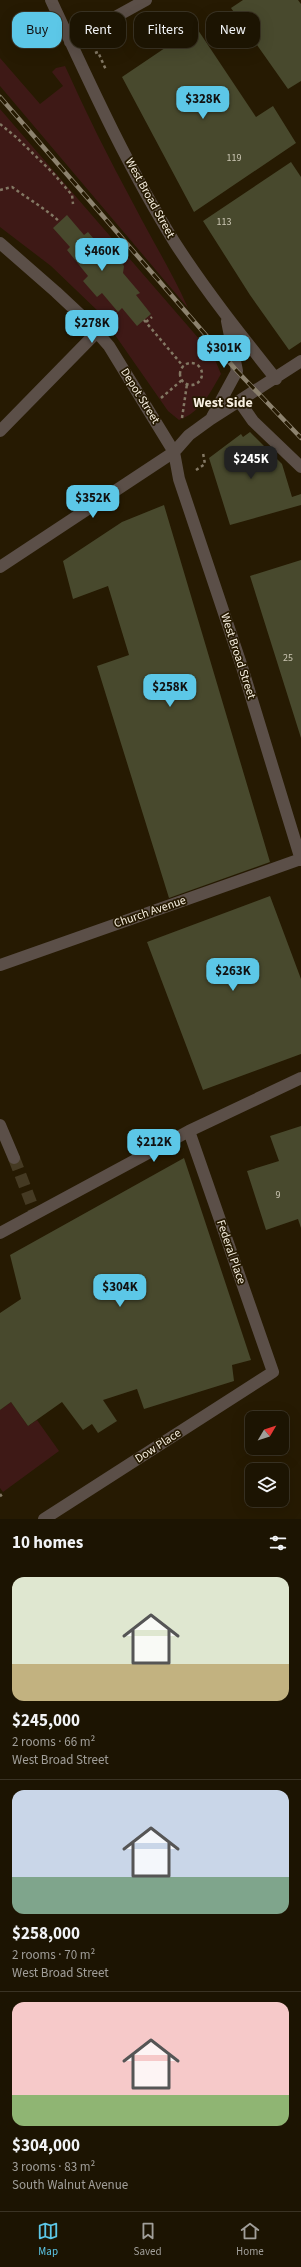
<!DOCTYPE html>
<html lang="en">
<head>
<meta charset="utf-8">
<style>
  :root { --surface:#1c1402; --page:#251d0c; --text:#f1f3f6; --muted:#a09e99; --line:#3a3324; --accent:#5cc7e7 }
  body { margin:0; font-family:"Source Sans 3",sans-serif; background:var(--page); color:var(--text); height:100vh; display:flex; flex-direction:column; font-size:15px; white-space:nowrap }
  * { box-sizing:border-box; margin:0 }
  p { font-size:13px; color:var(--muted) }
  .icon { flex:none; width:22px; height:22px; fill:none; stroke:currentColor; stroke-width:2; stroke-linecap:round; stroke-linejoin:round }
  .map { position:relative; height:1519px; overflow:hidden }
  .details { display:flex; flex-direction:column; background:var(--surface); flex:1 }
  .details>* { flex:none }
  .guide { position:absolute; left:12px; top:12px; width:277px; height:36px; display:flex; gap:8px }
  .needle { width:26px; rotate:51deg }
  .tools { position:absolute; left:245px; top:1411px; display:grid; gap:8px }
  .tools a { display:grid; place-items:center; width:44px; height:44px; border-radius:8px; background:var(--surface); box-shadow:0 4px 16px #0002,0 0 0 1px var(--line); font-size:20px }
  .price { position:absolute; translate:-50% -34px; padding:0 9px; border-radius:8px; background:var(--accent); color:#111; font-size:13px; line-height:26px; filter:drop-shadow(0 1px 2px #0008) }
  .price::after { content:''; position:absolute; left:50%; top:24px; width:12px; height:9px; margin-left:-6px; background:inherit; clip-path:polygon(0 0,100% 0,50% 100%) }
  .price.selected { background:#222; color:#fff }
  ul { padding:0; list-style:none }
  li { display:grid; align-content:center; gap:8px; height:212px; padding:0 12px }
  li+li { border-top:1px solid var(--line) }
  li span { display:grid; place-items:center; height:124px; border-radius:12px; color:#555 }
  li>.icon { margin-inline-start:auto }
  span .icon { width:72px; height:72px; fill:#fffc; stroke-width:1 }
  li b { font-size:17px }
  h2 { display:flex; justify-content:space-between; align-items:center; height:48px; padding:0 12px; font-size:17px }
  .tag { padding:0 14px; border-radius:12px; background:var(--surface); box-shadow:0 4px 16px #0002,0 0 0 1px var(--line); font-size:14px; line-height:36px }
  .tag.selected { background:var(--accent); color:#111 }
  .tabs { display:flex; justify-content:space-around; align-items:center; height:56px; border-top:1px solid var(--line); background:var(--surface); font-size:11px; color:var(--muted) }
  .tabs a { display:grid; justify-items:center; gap:2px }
  .tabs .selected { color:var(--accent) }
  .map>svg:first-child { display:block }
  .green { fill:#3e1916 }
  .building { fill:#48492d }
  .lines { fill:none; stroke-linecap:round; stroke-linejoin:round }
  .minor-tunnel { stroke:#453a23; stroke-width:12; stroke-dasharray:12 6; stroke-linecap:butt }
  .path { stroke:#837864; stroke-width:2.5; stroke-dasharray:3 3; stroke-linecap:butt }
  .minor { stroke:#5b4f48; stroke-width:12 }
  .rail-casing { stroke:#8c826e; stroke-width:4.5 }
  .rail { stroke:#261a02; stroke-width:3; stroke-dasharray:9; stroke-linecap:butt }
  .labels { text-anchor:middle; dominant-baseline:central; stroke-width:3.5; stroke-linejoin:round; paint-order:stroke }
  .number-label { font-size:10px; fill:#cbc6b3 }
  .street-label { font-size:12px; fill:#f7efe0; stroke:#261a02 }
  .quarter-label { font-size:14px; font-weight:bold; fill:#f7efe0; stroke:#261a02 }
</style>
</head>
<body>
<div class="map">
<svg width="301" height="1519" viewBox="0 0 301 1519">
  <rect width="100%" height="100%" fill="#261a02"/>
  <path class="green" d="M0,58l40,46 23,-18 -11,-14 4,-4 9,-2c21,47 44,93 69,139 18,35 38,67 54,103l-188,-222z
    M0,109l213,246 8,19c-11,19 -20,38 -42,46l-11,-9 -69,-99 -48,-46 -51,-39z
    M11,1402l17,24 9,-6 22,31 -56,41 -3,-4v-78z"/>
  <path class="building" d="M243,0h55l3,4v77l-13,8 -57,-81z
    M196,27l60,90 17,-11 23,37 -102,69 -72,-135z
    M291,162l10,15v165l-12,8 -39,-55 -47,-74z
    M67,215l17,20 4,-3 22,26 8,1 6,7 -1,7 17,20 -4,2 15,19 -14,12 -15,-18 -4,4 -16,-19 -5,4 -14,-16 5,-5 -21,-26 3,-3 -17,-19z
    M250,432l32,32 10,33 9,-3v11l-71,20 -21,-67 32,-24 2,3z
    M164,505l106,357 -101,36 -72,-232 32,-11 -21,-69 -35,13 -10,-38 59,-39z
    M301,560v178l-51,-162z
    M270,896l31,83v75l-98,36 -56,-148z
    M301,1126v102l-3,-9 -32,11 -19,-59 32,-10 -9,-25z
    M184,1158l67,202 -19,5 2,16 -90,28 -7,-20 -34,11 14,21 -19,12 -6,-9 -9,6 -21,-28 -34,24 -17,-24 -11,8v-97l21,-14 -11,-44z"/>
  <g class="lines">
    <path class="minor-tunnel" d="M14,1158l21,55"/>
    <path class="path" d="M95,53l3,-1 8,18
      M0,124l16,13 37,36 19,22 1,9
      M0,190l12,-3c16,12 33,21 48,35
      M144,320l39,46
      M146,322l6,-5
      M180 374a11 11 0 1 1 22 0a11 11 0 1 1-22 0Z
      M161,398l21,-18
      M182,418l5,-34
      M196,470l9,-6 -2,-11
      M0,1494l2,3"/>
    <path class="minor" d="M51,0c38,82 76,166 124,243 31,48 66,92 101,136
      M70,42l76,-42
      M0,243l56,49 32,30 21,24 65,106 5,27 63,188 59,193
      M239,401l14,20 48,46
      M212,417l25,-46 -10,-50
      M0,431l97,-99
      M0,567l174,-115 15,-17 22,-16 90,-58
      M0,965l301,-106
      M0,1125l14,33
      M0,1233l189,-102 112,-53
      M44,1519l229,-147 -84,-241"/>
    <g class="rail-casing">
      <path id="rail" d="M0,97l237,274 64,67"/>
    </g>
    <use href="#rail" class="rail"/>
  </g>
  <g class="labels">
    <g class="number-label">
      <text x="234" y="158">119</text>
      <text x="224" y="222">113</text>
      <text x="288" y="658">25</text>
      <text x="278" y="1195">9</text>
    </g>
    <g class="street-label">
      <text transform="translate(150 198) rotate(61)">West Broad Street</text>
      <text transform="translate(140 396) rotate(58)">Depot Street</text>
      <text transform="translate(238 656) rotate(72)">West Broad Street</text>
      <text transform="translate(150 912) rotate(-19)">Church Avenue</text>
      <text transform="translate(231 1252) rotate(71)">Federal Place</text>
      <text transform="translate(158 1446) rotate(-33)">Dow Place</text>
    </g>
    <g class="quarter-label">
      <text x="223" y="403">West Side</text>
    </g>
  </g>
</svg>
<div class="tools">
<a><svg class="needle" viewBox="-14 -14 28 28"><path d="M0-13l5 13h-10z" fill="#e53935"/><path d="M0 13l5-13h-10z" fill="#a09e99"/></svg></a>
<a><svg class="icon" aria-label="layers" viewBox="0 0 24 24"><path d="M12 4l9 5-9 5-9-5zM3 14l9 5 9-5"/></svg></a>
</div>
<b class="price" style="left:203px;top:120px">$328K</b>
<b class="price" style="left:102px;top:272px">$460K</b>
<b class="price" style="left:92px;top:344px">$278K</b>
<b class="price" style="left:224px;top:369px">$301K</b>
<b class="price selected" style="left:251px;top:480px">$245K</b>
<b class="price" style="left:93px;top:519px">$352K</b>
<b class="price" style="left:170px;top:708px">$258K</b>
<b class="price" style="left:233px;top:992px">$263K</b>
<b class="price" style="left:154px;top:1163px">$212K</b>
<b class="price" style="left:120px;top:1308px">$304K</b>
<div class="guide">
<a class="tag selected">Buy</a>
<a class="tag">Rent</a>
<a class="tag">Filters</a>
<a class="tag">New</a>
</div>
</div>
<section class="details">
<h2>10 homes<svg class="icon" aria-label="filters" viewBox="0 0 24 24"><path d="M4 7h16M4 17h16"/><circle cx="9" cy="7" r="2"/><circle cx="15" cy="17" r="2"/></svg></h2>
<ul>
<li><span style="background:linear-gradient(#dfe7d0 70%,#c2b280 0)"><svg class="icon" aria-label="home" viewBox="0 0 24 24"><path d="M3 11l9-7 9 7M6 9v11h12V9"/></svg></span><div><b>$245,000</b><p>2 rooms · 66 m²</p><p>West Broad Street</p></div></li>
<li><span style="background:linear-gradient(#c9d6e8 70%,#7fa58c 0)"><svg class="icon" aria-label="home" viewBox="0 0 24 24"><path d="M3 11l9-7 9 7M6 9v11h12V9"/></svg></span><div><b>$258,000</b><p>2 rooms · 70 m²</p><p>West Broad Street</p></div></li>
<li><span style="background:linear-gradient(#f6c9c9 75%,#8fb573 0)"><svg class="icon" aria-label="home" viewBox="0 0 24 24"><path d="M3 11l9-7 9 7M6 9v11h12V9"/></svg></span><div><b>$304,000</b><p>3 rooms · 83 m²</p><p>South Walnut Avenue</p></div></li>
</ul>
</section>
<nav class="tabs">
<a class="selected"><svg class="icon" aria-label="map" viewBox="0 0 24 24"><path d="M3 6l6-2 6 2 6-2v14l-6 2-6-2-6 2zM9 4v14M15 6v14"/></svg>Map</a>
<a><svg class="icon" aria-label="saved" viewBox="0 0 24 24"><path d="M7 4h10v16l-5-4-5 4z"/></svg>Saved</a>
<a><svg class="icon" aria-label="home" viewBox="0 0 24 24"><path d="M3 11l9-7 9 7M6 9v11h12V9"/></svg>Home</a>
</nav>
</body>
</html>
